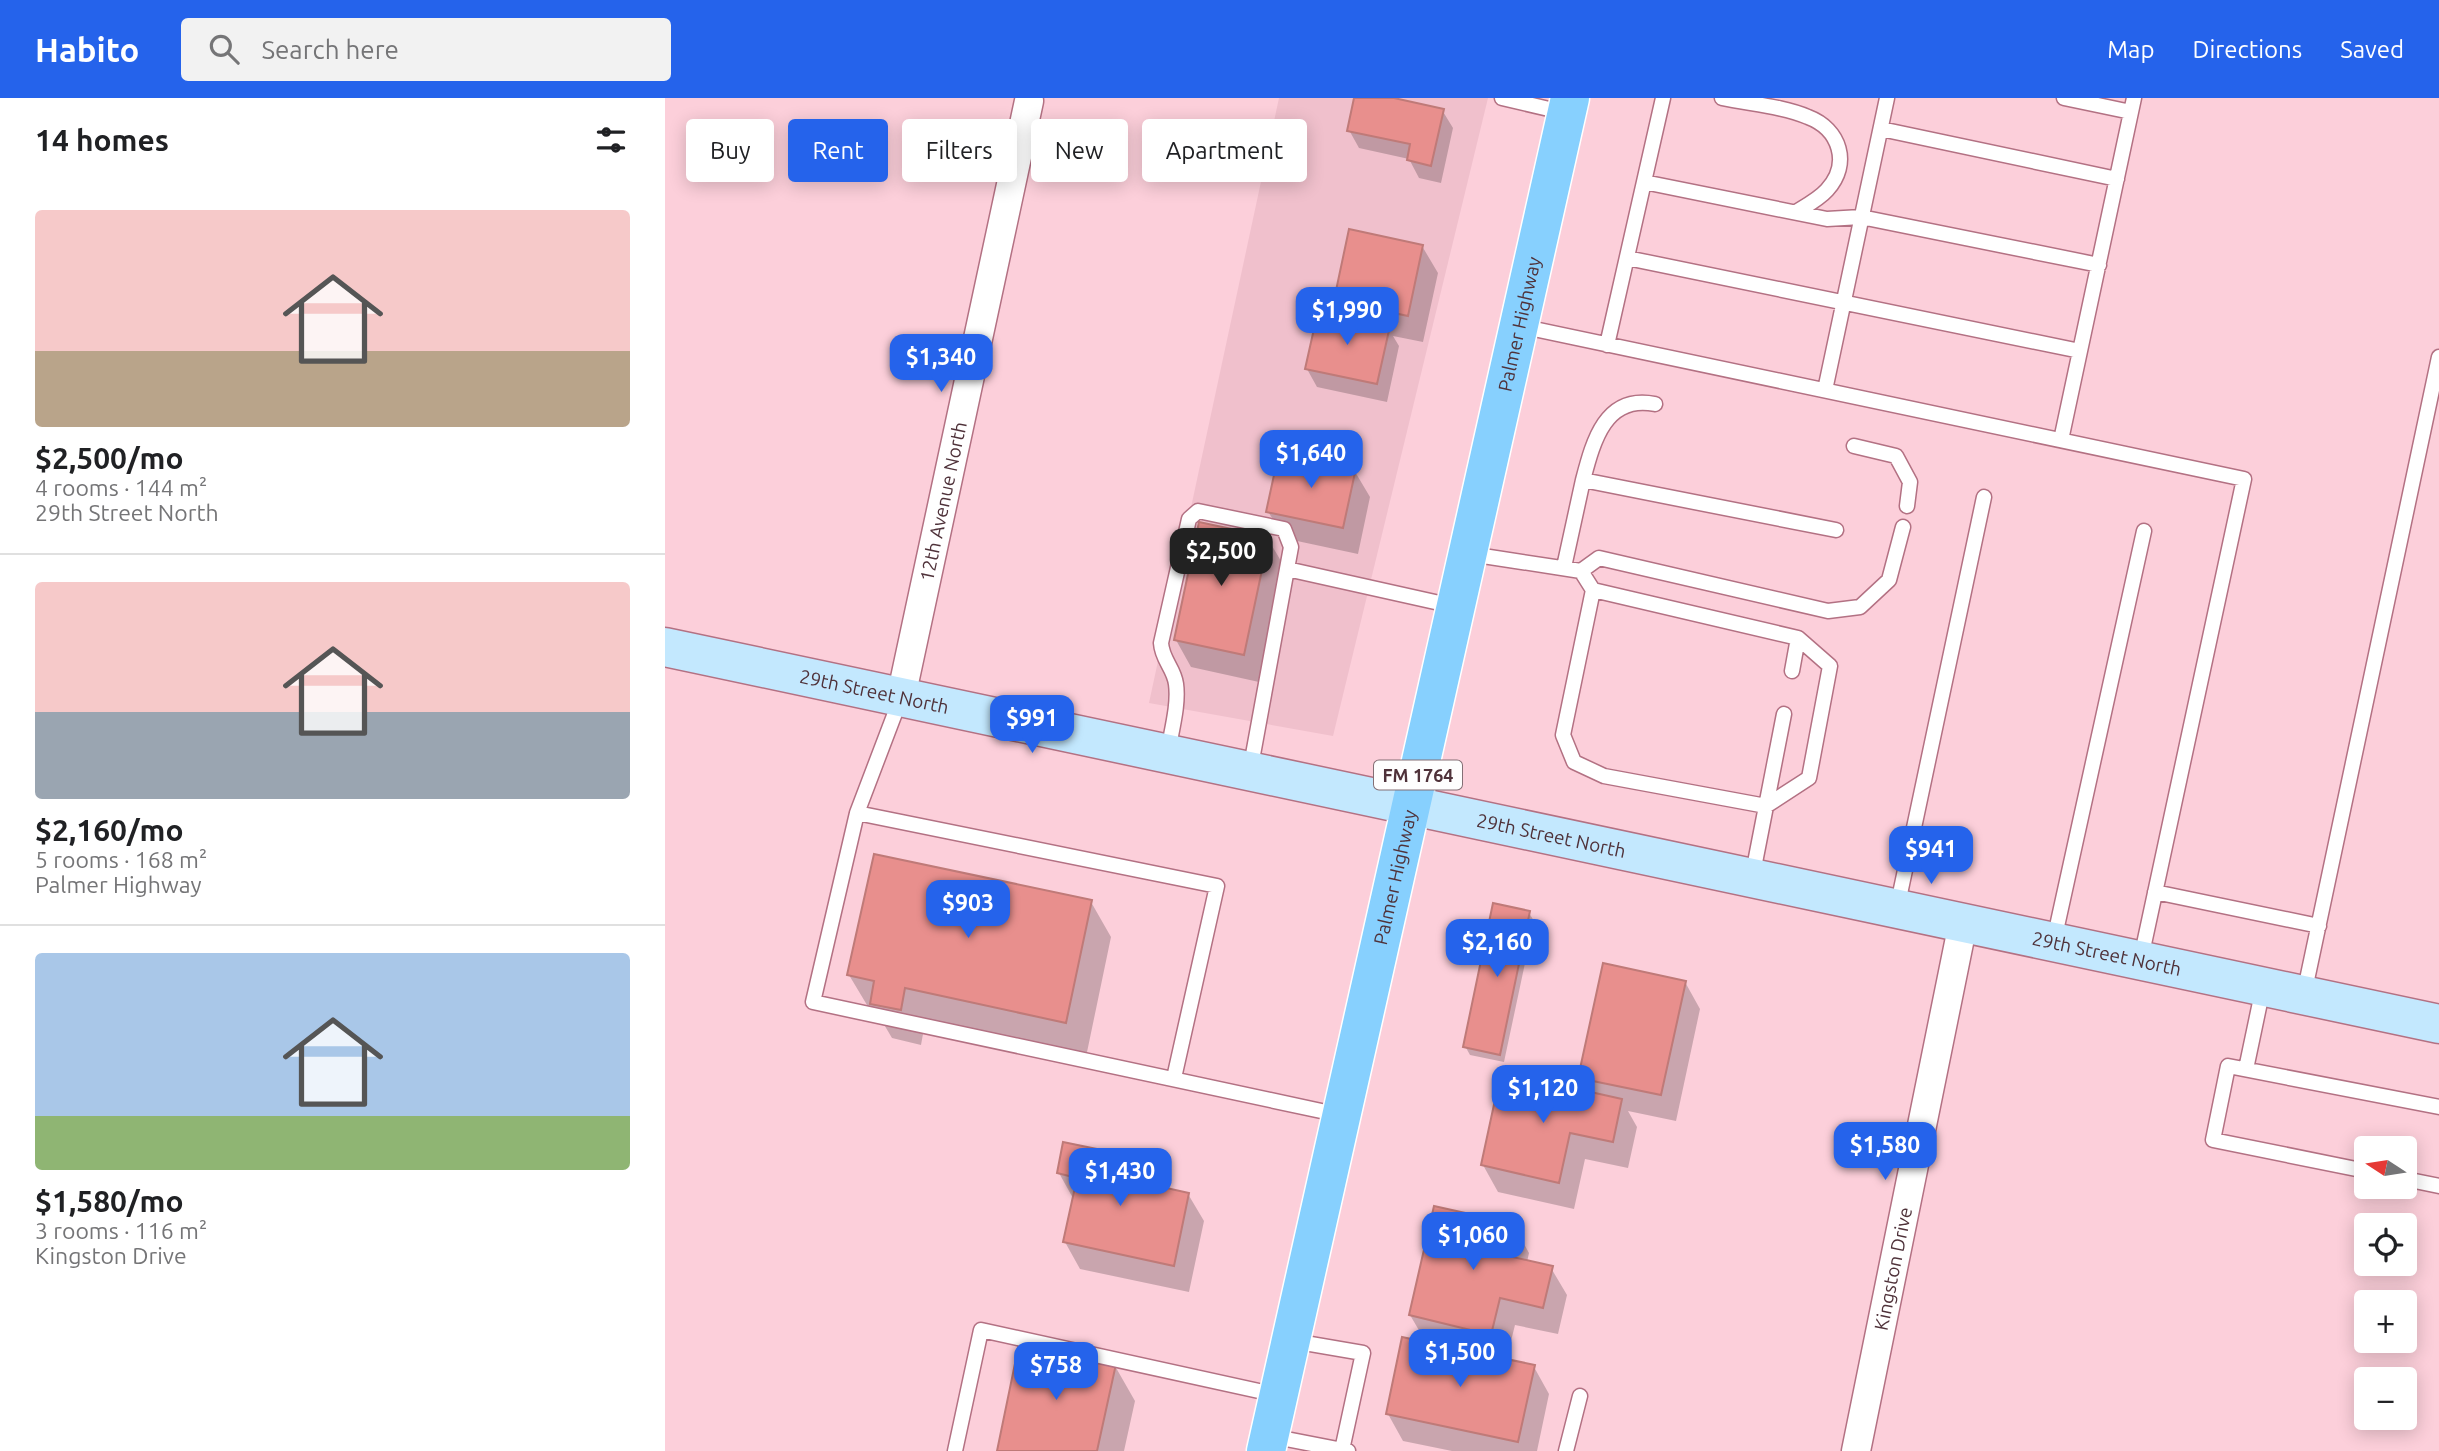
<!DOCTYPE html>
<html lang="en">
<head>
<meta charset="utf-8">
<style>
  :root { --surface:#fff; --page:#f2f2f2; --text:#202124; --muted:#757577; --line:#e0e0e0; --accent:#2563eb }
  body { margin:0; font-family:Ubuntu,sans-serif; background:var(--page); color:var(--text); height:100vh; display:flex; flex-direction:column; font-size:26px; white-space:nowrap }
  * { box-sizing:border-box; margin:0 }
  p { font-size:23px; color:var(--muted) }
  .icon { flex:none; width:38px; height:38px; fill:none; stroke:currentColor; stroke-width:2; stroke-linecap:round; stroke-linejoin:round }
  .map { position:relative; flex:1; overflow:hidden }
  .drawer { display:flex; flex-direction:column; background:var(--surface); width:665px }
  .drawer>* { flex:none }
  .guide { position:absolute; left:21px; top:21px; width:665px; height:63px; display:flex; gap:14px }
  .needle { width:46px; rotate:282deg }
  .fabs { position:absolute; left:1689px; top:1038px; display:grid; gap:14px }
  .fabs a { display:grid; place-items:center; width:63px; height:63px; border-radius:7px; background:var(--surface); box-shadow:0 4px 18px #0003; font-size:35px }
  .price { position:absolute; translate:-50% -60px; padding:0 16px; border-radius:14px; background:var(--accent); color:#fff; font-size:23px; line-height:46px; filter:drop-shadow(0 2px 4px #0008) }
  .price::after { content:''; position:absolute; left:50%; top:42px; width:21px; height:16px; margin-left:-10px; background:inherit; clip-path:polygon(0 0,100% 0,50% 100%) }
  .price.selected { background:#222; color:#fff }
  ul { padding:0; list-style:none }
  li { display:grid; align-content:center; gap:14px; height:371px; padding:0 35px }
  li+li { border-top:2px solid var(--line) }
  li span { display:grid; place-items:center; height:217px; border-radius:7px; color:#555 }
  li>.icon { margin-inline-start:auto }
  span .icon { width:126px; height:126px; fill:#fffc; stroke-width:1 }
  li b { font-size:30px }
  h2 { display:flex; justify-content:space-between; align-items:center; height:84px; padding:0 35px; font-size:30px }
  .pill { padding:0 24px; border-radius:7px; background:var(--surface); box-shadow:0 4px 18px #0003; font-size:24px; line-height:63px }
  .pill.selected { background:var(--accent); color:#fff }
  header { display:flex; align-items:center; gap:42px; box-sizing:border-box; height:98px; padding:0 35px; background:var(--accent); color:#fff }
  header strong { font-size:33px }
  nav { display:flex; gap:38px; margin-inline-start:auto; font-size:24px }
  .search { width:490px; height:63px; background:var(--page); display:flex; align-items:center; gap:18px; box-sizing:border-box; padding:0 24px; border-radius:7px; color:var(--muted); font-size:26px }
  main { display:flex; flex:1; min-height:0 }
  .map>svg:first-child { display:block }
  .built { fill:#f0c0cc }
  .shadow { fill:#0003 }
  .building { fill:#e88f8d; stroke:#bf7a78; stroke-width:2 }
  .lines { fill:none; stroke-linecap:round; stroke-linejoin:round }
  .lane-casing { stroke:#b37183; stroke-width:17 }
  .street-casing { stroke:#b37183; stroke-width:31 }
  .secondary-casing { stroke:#b37183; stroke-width:41 }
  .primary-casing { stroke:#fff; stroke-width:41 }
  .lane { stroke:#fff; stroke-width:14 }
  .street { stroke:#fff; stroke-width:28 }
  .secondary { stroke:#c3e8fe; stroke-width:38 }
  .primary { stroke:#87d0fe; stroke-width:38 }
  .labels { text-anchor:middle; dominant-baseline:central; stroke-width:7; stroke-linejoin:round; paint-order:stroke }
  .shield { fill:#fefefe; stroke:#846f75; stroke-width:2 }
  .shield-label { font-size:18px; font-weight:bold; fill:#4f323a }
  .street-label { font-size:19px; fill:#4f323a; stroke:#fefefe }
</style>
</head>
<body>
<header>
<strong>Habito</strong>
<div class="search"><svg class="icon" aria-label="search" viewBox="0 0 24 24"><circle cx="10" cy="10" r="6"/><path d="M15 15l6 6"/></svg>Search here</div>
<nav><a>Map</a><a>Directions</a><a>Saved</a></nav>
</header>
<main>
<section class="drawer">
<h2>14 homes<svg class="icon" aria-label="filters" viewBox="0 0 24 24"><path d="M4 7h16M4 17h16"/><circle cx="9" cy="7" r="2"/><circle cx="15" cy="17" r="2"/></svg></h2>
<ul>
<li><span style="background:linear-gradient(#f6c9c9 65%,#b9a48a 0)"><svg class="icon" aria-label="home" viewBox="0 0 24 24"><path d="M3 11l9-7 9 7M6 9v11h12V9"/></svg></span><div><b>$2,500/mo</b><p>4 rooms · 144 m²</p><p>29th Street North</p></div></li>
<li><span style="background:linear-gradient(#f6c9c9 60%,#9aa5b1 0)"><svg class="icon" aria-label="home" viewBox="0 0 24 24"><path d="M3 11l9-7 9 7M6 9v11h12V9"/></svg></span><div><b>$2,160/mo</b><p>5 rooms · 168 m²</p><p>Palmer Highway</p></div></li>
<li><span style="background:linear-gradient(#a9c7e8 75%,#8fb573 0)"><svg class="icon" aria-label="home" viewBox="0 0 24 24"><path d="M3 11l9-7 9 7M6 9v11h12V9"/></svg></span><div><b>$1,580/mo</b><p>3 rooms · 116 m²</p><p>Kingston Drive</p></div></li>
</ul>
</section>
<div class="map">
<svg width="1774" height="1353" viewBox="0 0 1774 1353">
  <rect width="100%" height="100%" fill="#fccfda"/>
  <path class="built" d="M614,0h209l-155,638 -184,-33z"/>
  <path class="shadow" d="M691,0h29l57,12 11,18 -12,55 -22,-5 -10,-19 -50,-11 -10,-18z
    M757,148l16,27 -15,69 -30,-6 6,10 -12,56 -70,-15 -10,-18 40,-50 -11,-19z
    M689,372l16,27 -12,57 -75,-16 -15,-27z
    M603,441l16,27 -25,116 -68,-15 -15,-27z
    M426,804l20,35 -25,120 -161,-34 -4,22 -29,-7 -16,-27 -6,-1 -21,-35z
    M864,815l5,8 -30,141 -34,-7 -5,-9z
    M1020,884l15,27 -24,112 -48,-10 9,16 -9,41 -43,-9 -11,50 -76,-17 -15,-27 106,-72 -9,-16z
    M464,1060l16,27 43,9 16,27 -15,71 -109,-23 -15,-27 9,-42 -15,-27z
    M849,1128l15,27 -2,9 24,6 16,27 -9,39 -43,-9 -9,36 28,6 15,27 -12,57h-85l-49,-10 -15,-27 39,-70 -17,-29z
    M450,1268l20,35 -11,50h-126z"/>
  <path class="building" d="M689,0h40l50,11 -13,57 -24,-6 3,-16 -63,-13z
    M684,131l74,16 -15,71 -74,-16z
    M653,213l72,15 -13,58 -72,-15z
    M614,354l77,16 -13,60 -77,-16z
    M534,424l70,15 -25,118 -70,-15z
    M209,756l218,46 -26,123 -161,-35 -4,22 -31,-6 4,-23 -27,-6z
    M828,805l37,8 -30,144 -37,-8z
    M938,865l83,18 -25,114 -83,-17z
    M836,974l121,27 -9,43 -43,-9 -11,50 -78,-18z
    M398,1044l68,14 -5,23 63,14 -15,73 -111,-24 14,-64 -20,-5z
    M769,1108l81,18 -7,32 45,10 -10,42 -43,-10 -9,37 -82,-20z
    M737,1239l133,28 -17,77 -132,-28z
    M354,1246l97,20 -19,87h-100z"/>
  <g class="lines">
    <g class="lane-casing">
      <path id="lane" d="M837,0l64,15
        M1057,0c28,6 60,8 86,19 32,12 43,47 19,73 -8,9 -21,16 -31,22
        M1399,0l67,14
        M1216,31l236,50
        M979,84l183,37 34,-2 238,48
        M962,160l453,93
        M855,228l724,153 -103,479
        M942,247l56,-247
        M1160,292l62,-292
        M1396,342l73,-342
        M1189,348l42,10 14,26 -3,24
        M918,382c10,-38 22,-86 72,-76
        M805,456l111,17 12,19 -30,145 11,27 30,14 162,30 43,-28 21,-112 -32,-28
        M899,469l19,-87 253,50
        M622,471l166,37
        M916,473l18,-13 229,53 32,-4 29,-27 14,-53
        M928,492l205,48 -6,33
        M503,654c3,-20 11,-47 8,-68 -2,-16 -14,-24 -15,-41l28,-124 9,-8 86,18 7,18 -41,224
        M192,715l43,-113
        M1087,780l32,-164
        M1490,794l164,34
        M1232,810l87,-411
        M1389,842l90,-409
        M1639,896l135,-637
        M1581,971l17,-81
        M509,980l43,-192 -360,-73 -44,189 527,113
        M1701,1073l-153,-31 15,-74 211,41
        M1740,1081l34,7
        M628,1243l70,12 -21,97
        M606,1338l77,15
        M290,1353l26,-121 296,65
        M901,1353l14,-55"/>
    </g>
    <g class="street-casing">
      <g id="street">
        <path id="s1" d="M236,599l128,-596"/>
        <path id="s2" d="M1191,1353l107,-528"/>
      </g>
    </g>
    <g class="secondary-casing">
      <g id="secondary">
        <path id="s3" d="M0,549l1774,377"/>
      </g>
    </g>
    <g class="primary-casing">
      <g id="primary">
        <path id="s4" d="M601,1353l304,-1353"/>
      </g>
    </g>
    <use href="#lane" class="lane"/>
    <use href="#street" class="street"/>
    <use href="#secondary" class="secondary"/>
    <use href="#primary" class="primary"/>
  </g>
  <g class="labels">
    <rect class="shield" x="709" y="662.5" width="88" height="29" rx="5"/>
    <g class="shield-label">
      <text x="753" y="677">FM 1764</text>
    </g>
    <g class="street-label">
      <text stroke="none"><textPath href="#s4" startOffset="1155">Palmer Highway</textPath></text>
      <text stroke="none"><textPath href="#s1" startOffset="200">12th Avenue North</textPath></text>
      <text stroke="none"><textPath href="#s3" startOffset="214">29th Street North</textPath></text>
      <text stroke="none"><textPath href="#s3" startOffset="906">29th Street North</textPath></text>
      <text stroke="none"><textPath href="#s4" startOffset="588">Palmer Highway</textPath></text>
      <text stroke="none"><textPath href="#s3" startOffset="1474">29th Street North</textPath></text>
      <text stroke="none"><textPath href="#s2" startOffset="186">Kingston Drive</textPath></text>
    </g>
  </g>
</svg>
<div class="fabs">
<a><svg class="needle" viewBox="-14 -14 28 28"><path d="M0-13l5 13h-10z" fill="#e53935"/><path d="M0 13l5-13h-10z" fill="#757577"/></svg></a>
<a><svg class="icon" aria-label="locate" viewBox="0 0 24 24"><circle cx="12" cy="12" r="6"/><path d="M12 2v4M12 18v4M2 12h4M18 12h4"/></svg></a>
<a>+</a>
<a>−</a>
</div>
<b class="price" style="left:682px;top:249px">$1,990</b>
<b class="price" style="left:276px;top:296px">$1,340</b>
<b class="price" style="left:646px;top:392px">$1,640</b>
<b class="price selected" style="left:556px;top:490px">$2,500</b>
<b class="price" style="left:367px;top:657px">$991</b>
<b class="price" style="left:1266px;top:788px">$941</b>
<b class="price" style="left:303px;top:842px">$903</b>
<b class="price" style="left:832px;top:881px">$2,160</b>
<b class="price" style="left:878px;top:1027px">$1,120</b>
<b class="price" style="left:1220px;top:1084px">$1,580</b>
<b class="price" style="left:455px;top:1110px">$1,430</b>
<b class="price" style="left:808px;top:1174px">$1,060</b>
<b class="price" style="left:795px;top:1291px">$1,500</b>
<b class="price" style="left:391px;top:1304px">$758</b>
<div class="guide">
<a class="pill">Buy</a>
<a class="pill selected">Rent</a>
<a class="pill">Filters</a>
<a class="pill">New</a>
<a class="pill">Apartment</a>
</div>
</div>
</main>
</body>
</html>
